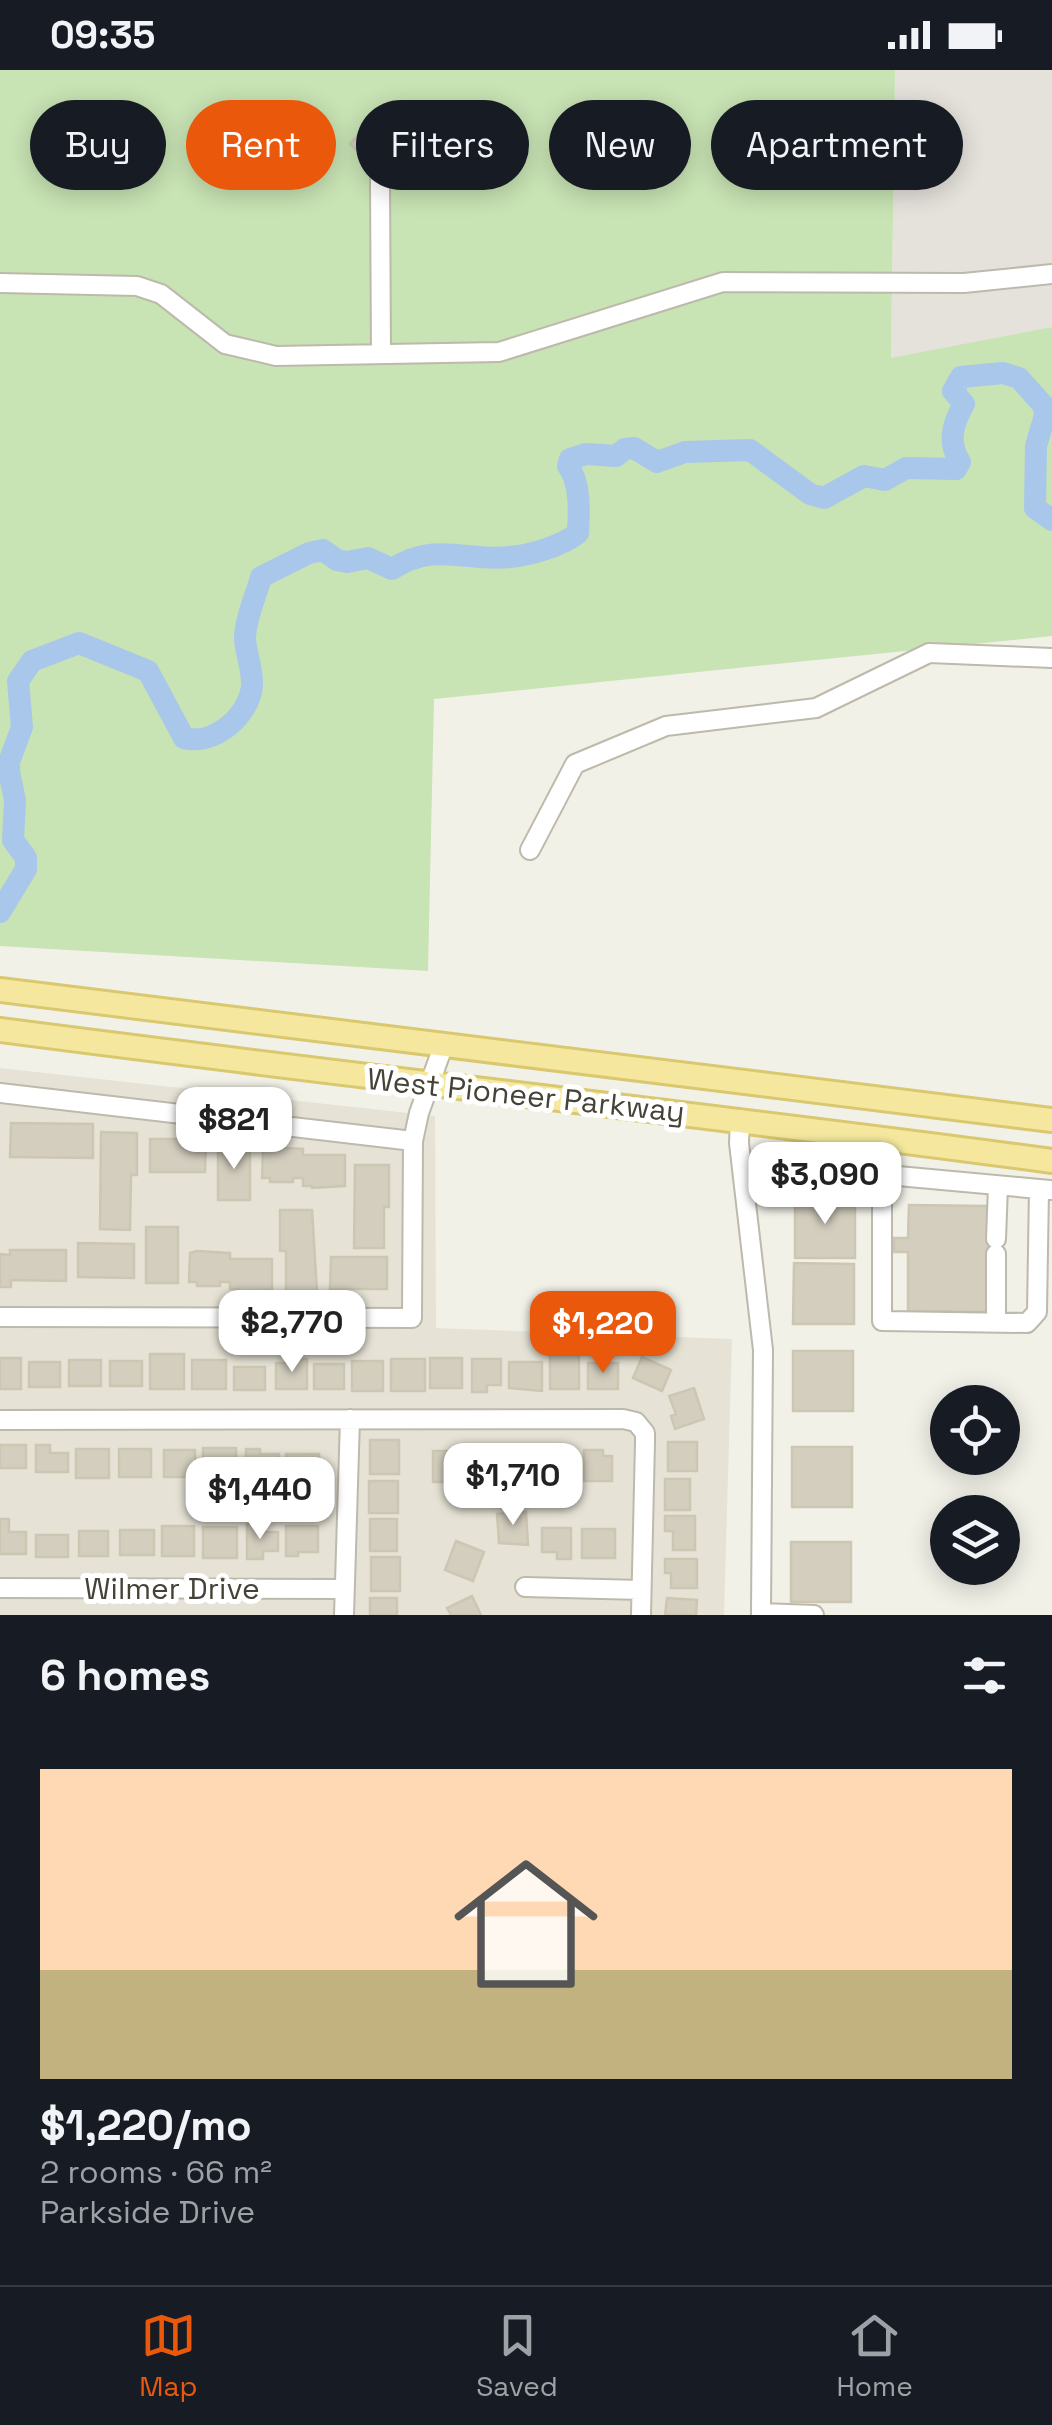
<!DOCTYPE html>
<html lang="en">
<head>
<meta charset="utf-8">
<style>
  :root { --surface:#171b24; --page:#20242c; --text:#f1f3f6; --muted:#9ea1a6; --line:#363941; --accent:#ea580c }
  body { margin:0; font-family:"Space Grotesk",sans-serif; background:var(--page); color:var(--text); height:100vh; display:flex; flex-direction:column; font-size:38px; white-space:nowrap }
  * { box-sizing:border-box; margin:0 }
  p { font-size:32px; color:var(--muted) }
  .icon { flex:none; width:55px; height:55px; fill:none; stroke:currentColor; stroke-width:2; stroke-linecap:round; stroke-linejoin:round }
  .map { position:relative; height:1545px; overflow:hidden }
  .side { display:flex; flex-direction:column; background:var(--surface); flex:1 }
  .side>* { flex:none }
  .hud { position:absolute; left:30px; top:30px; width:992px; height:90px; display:flex; gap:20px }
  .buttons { position:absolute; left:930px; top:1315px; display:grid; gap:20px }
  .buttons a { display:grid; place-items:center; width:90px; height:90px; border-radius:50%; background:var(--surface); box-shadow:0 5px 25px #0003; font-size:50px }
  .price { position:absolute; translate:-50% -85px; padding:0 22px; border-radius:20px; background:#fff; color:#222; font-size:32px; line-height:65px; filter:drop-shadow(0 2px 5px #0008) }
  .price::after { content:''; position:absolute; left:50%; top:60px; width:30px; height:22px; margin-left:-15px; background:inherit; clip-path:polygon(0 0,100% 0,50% 100%) }
  .price.on { background:var(--accent); color:#fff }
  ul { padding:0; list-style:none }
  li { display:grid; align-content:center; gap:20px; height:530px; padding:0 40px }
  li span { display:grid; place-items:center; height:310px; border-radius:0px; color:#555 }
  li>.icon { margin-inline-start:auto }
  span .icon { width:180px; height:180px; fill:#fffc; stroke-width:1 }
  li b { font-size:42px }
  h2 { display:flex; justify-content:space-between; align-items:center; height:120px; padding:0 40px; font-size:42px }
  .tag { padding:0 35px; border-radius:45px; background:var(--surface); box-shadow:0 5px 25px #0003; font-size:35px; line-height:90px }
  .tag.on { background:var(--accent); color:#fff }
  .status { display:flex; justify-content:space-between; align-items:center; height:70px; padding:0 50px; background:var(--surface); direction:ltr }
  .status svg { height:28px; fill:currentColor }
  .tabs { display:flex; justify-content:space-around; align-items:center; height:140px; border-top:2px solid var(--line); background:var(--surface); font-size:28px; color:var(--muted) }
  .tabs a { display:grid; justify-items:center; gap:5px }
  .tabs .on { color:var(--accent) }
  .map>svg:first-child { display:block }
  .residential { fill:#e6e3d6 }
  .industrial { fill:#e5e2dc }
  .green { fill:#c8e3b4 }
  .lines { fill:none; stroke-linecap:round; stroke-linejoin:round }
  .river { stroke:#a9c7ea; stroke-width:22 }
  .building { fill:#d3cebe; stroke:#cdc6b2; stroke-width:2.5 }
  .minor-casing { stroke:#bdb9ab; stroke-width:22 }
  .major-casing { stroke:#d9c86f; stroke-width:28 }
  .minor { stroke:#fff; stroke-width:18 }
  .major { stroke:#f5e89e; stroke-width:22 }
  .labels { text-anchor:middle; dominant-baseline:central; stroke-width:10; stroke-linejoin:round; paint-order:stroke }
  .street-label { font-size:30px; fill:#454237; stroke:#fff }
</style>
</head>
<body>
<div class="status"><b>09:35</b><svg viewBox="0 0 49 12"><path d="M0 12V9h3v3zM5 12V6h3v6zM10 12V3h3v9zM15 12V0h3v12zM26 1h20v11H26zM47 4h2v5h-2z"/></svg></div>
<div class="map">
<svg width="1052" height="1545" viewBox="0 0 1052 1545">
  <rect width="100%" height="100%" fill="#f2f1e8"/>
  <path class="residential" d="M0,998l435,48 1,212 296,11 -8,276h-724z"/>
  <path class="industrial" d="M895,0h157v257l-161,32z"/>
  <path class="green" d="M0,0h895l-4,288 161,-31v309l-618,63 -6,272 -428,-25z"/>
  <g class="lines">
    <path class="river" d="M0,842l26,-43v-11l-13,-18 2,-40 -6,-28v-10l13,-35 -4,-46 14,-20 47,-18 69,28 36,67c30,8 65,-22 68,-52 1,-15 -6,-32 -7,-47 0,-20 11,-43 16,-62l48,-24 14,-3 14,10 10,2 21,-4 24,11c44,-28 73,-7 118,-12 21,-2 52,-11 68,-24 1,-21 3,-50 -10,-67l2,-7 16,-5 30,2 9,-7 9,-1 23,14 28,-10 65,-2 60,44 14,4 40,-22 21,4 21,-12 50,1 4,-7c-13,-20 -7,-39 4,-58l-11,-13 8,-14 42,-4 16,5 24,27 2,10 -9,31 -1,62 17,12"/>
  </g>
  <path class="building" d="M377,45l30,28 -28,28 -29,-27z
    M11,1053l82,1v34l-83,-1z
    M101,1062l36,1v42h-6l-1,55 -30,-1z
    M150,1069h56l-1,33h-55z
    M218,1074h32v56h-32z
    M271,1077l32,2v6h42v31l-33,2v-2h-9v-8h-10v4h-23v-4h-8l1,-29z
    M355,1095h34v42h-5v41h-30z
    M795,1126h60v62h-60z
    M909,1135l79,1 -1,33h15v15l-14,-1 -1,59 -79,-1v-59h-14v-14h14z
    M280,1140h32l5,82h-31v-41h-6z
    M146,1157h32v56h-32z
    M78,1173l56,1v34l-56,-1z
    M10,1180h56v31l-55,-1v7h-11v-33l10,1z
    M197,1181l33,2v6h42v31l-33,2v-3h-9v-7h-10v4h-23v-4h-8l1,-29z
    M331,1187h56v32h-57z
    M794,1193l60,1v60h-61z
    M793,1281h60v60h-60z
    M550,1282h29v37h-29z
    M150,1284h34v35h-34z
    M642,1287l29,13 -9,21 -29,-13z
    M0,1288h21v31h-21z
    M430,1288h32v30h-32z
    M288,1289h19v30h-31v-26h12z
    M391,1289h34v32h-34z
    M472,1289h29v26h-14v7h-15z
    M69,1290h32v26h-32z
    M192,1290h34v29h-34z
    M110,1291h32v25h-32z
    M352,1291h31v30h-31z
    M29,1292h31v25h-31z
    M509,1292h33v29l-33,-3z
    M588,1293h30v26h-30z
    M314,1294h30v25h-30z
    M234,1297h31v23h-31z
    M694,1318l10,31 -29,10 -4,-13 5,-2 -7,-18z
    M370,1370h29v34h-29z
    M668,1372h29v29h-29z
    M0,1375h26v23h-26z
    M36,1375h14v8h18v19h-32z
    M792,1377h60v60h-60z
    M203,1378h33v30h-33z
    M551,1378h15l-1,33 -32,-1v-27h18z
    M76,1379h33v29h-33z
    M119,1379h32v28h-32z
    M246,1379h14v5h19v35h-19v-9h-14z
    M164,1380h31v27h-31z
    M584,1380h19v6h9v25h-28z
    M433,1381h14v5h19v26h-33z
    M482,1381h13v5h19v29h-32z
    M286,1384h33v25h-33z
    M665,1409h25v31h-25z
    M369,1411h29v32h-29z
    M526,1442l2,33 -29,-2 -2,-29z
    M665,1446h30v34h-22v-19h-8z
    M0,1449h9v13h17v22h-26z
    M370,1449h27v32h-27z
    M247,1454h13v8h18v19h-15v8h-16z
    M162,1456h32v30h-32z
    M286,1456h32v26h-20v4h-12z
    M203,1457h34v31h-34z
    M542,1458h29v31h-14v-7h-15z
    M582,1459h33v29h-33z
    M120,1460h34v25h-34z
    M79,1461h29v25h-29z
    M36,1465h32v22h-32z
    M456,1471l28,11 -11,29 -28,-11z
    M791,1472h60v60h-60z
    M371,1487h29v34h-29z
    M665,1489h32v29h-26v-15h-6z
    M472,1526l9,19h-30l-4,-7z
    M370,1528h27v17h-27z
    M667,1528l30,2 -1,15h-31z"/>
  <g class="lines">
    <g class="minor-casing">
      <path id="minor" d="M380,111l1,173
        M0,213l137,3 24,8 64,50 51,12 223,-4 224,-70 241,1 88,-9
        M530,780l45,-86 91,-38 150,-18 113,-55 123,5
        M0,1023l413,48
        M740,1049l-1,24 24,207 -2,263 53,2
        M744,1104l106,1 1,-41
        M1039,1119l-2,123 -10,11 -145,-2v-136l16,-9 152,14
        M996,1169l2,-53
        M996,1184v68
        M0,1247l412,1 1,-177 6,-28 25,-69
        M0,1350l623,-1 13,3 9,11v9l-4,173
        M525,1517l116,3
        M0,1518l344,1
        M344,1545l6,-196"/>
    </g>
    <g class="major-casing">
      <path id="major" d="M0,920l1052,130
        M0,960c351,46 702,84 1052,131"/>
    </g>
    <use href="#minor" class="minor"/>
    <use href="#major" class="major"/>
  </g>
  <g class="labels">
    <g class="street-label">
      <text transform="translate(526 1025) rotate(6)">West Pioneer Parkway</text>
      <text x="172" y="1518">Wilmer Drive</text>
    </g>
  </g>
</svg>
<div class="buttons">
<a><svg class="icon" aria-label="locate" viewBox="0 0 24 24"><circle cx="12" cy="12" r="6"/><path d="M12 2v4M12 18v4M2 12h4M18 12h4"/></svg></a>
<a><svg class="icon" aria-label="layers" viewBox="0 0 24 24"><path d="M12 4l9 5-9 5-9-5zM3 14l9 5 9-5"/></svg></a>
</div>
<b class="price" style="left:234px;top:1102px">$821</b>
<b class="price" style="left:825px;top:1157px">$3,090</b>
<b class="price" style="left:292px;top:1305px">$2,770</b>
<b class="price on" style="left:603px;top:1306px">$1,220</b>
<b class="price" style="left:513px;top:1458px">$1,710</b>
<b class="price" style="left:260px;top:1472px">$1,440</b>
<div class="hud">
<a class="tag">Buy</a>
<a class="tag on">Rent</a>
<a class="tag">Filters</a>
<a class="tag">New</a>
<a class="tag">Apartment</a>
</div>
</div>
<section class="side">
<h2>6 homes<svg class="icon" aria-label="filters" viewBox="0 0 24 24"><path d="M4 7h16M4 17h16"/><circle cx="9" cy="7" r="2"/><circle cx="15" cy="17" r="2"/></svg></h2>
<ul>
<li><span style="background:linear-gradient(#ffd9b3 65%,#c2b280 0)"><svg class="icon" aria-label="home" viewBox="0 0 24 24"><path d="M3 11l9-7 9 7M6 9v11h12V9"/></svg></span><div><b>$1,220/mo</b><p>2 rooms · 66 m²</p><p>Parkside Drive</p></div></li>
</ul>
</section>
<nav class="tabs">
<a class="on"><svg class="icon" aria-label="map" viewBox="0 0 24 24"><path d="M3 6l6-2 6 2 6-2v14l-6 2-6-2-6 2zM9 4v14M15 6v14"/></svg>Map</a>
<a><svg class="icon" aria-label="saved" viewBox="0 0 24 24"><path d="M7 4h10v16l-5-4-5 4z"/></svg>Saved</a>
<a><svg class="icon" aria-label="home" viewBox="0 0 24 24"><path d="M3 11l9-7 9 7M6 9v11h12V9"/></svg>Home</a>
</nav>
</body>
</html>
